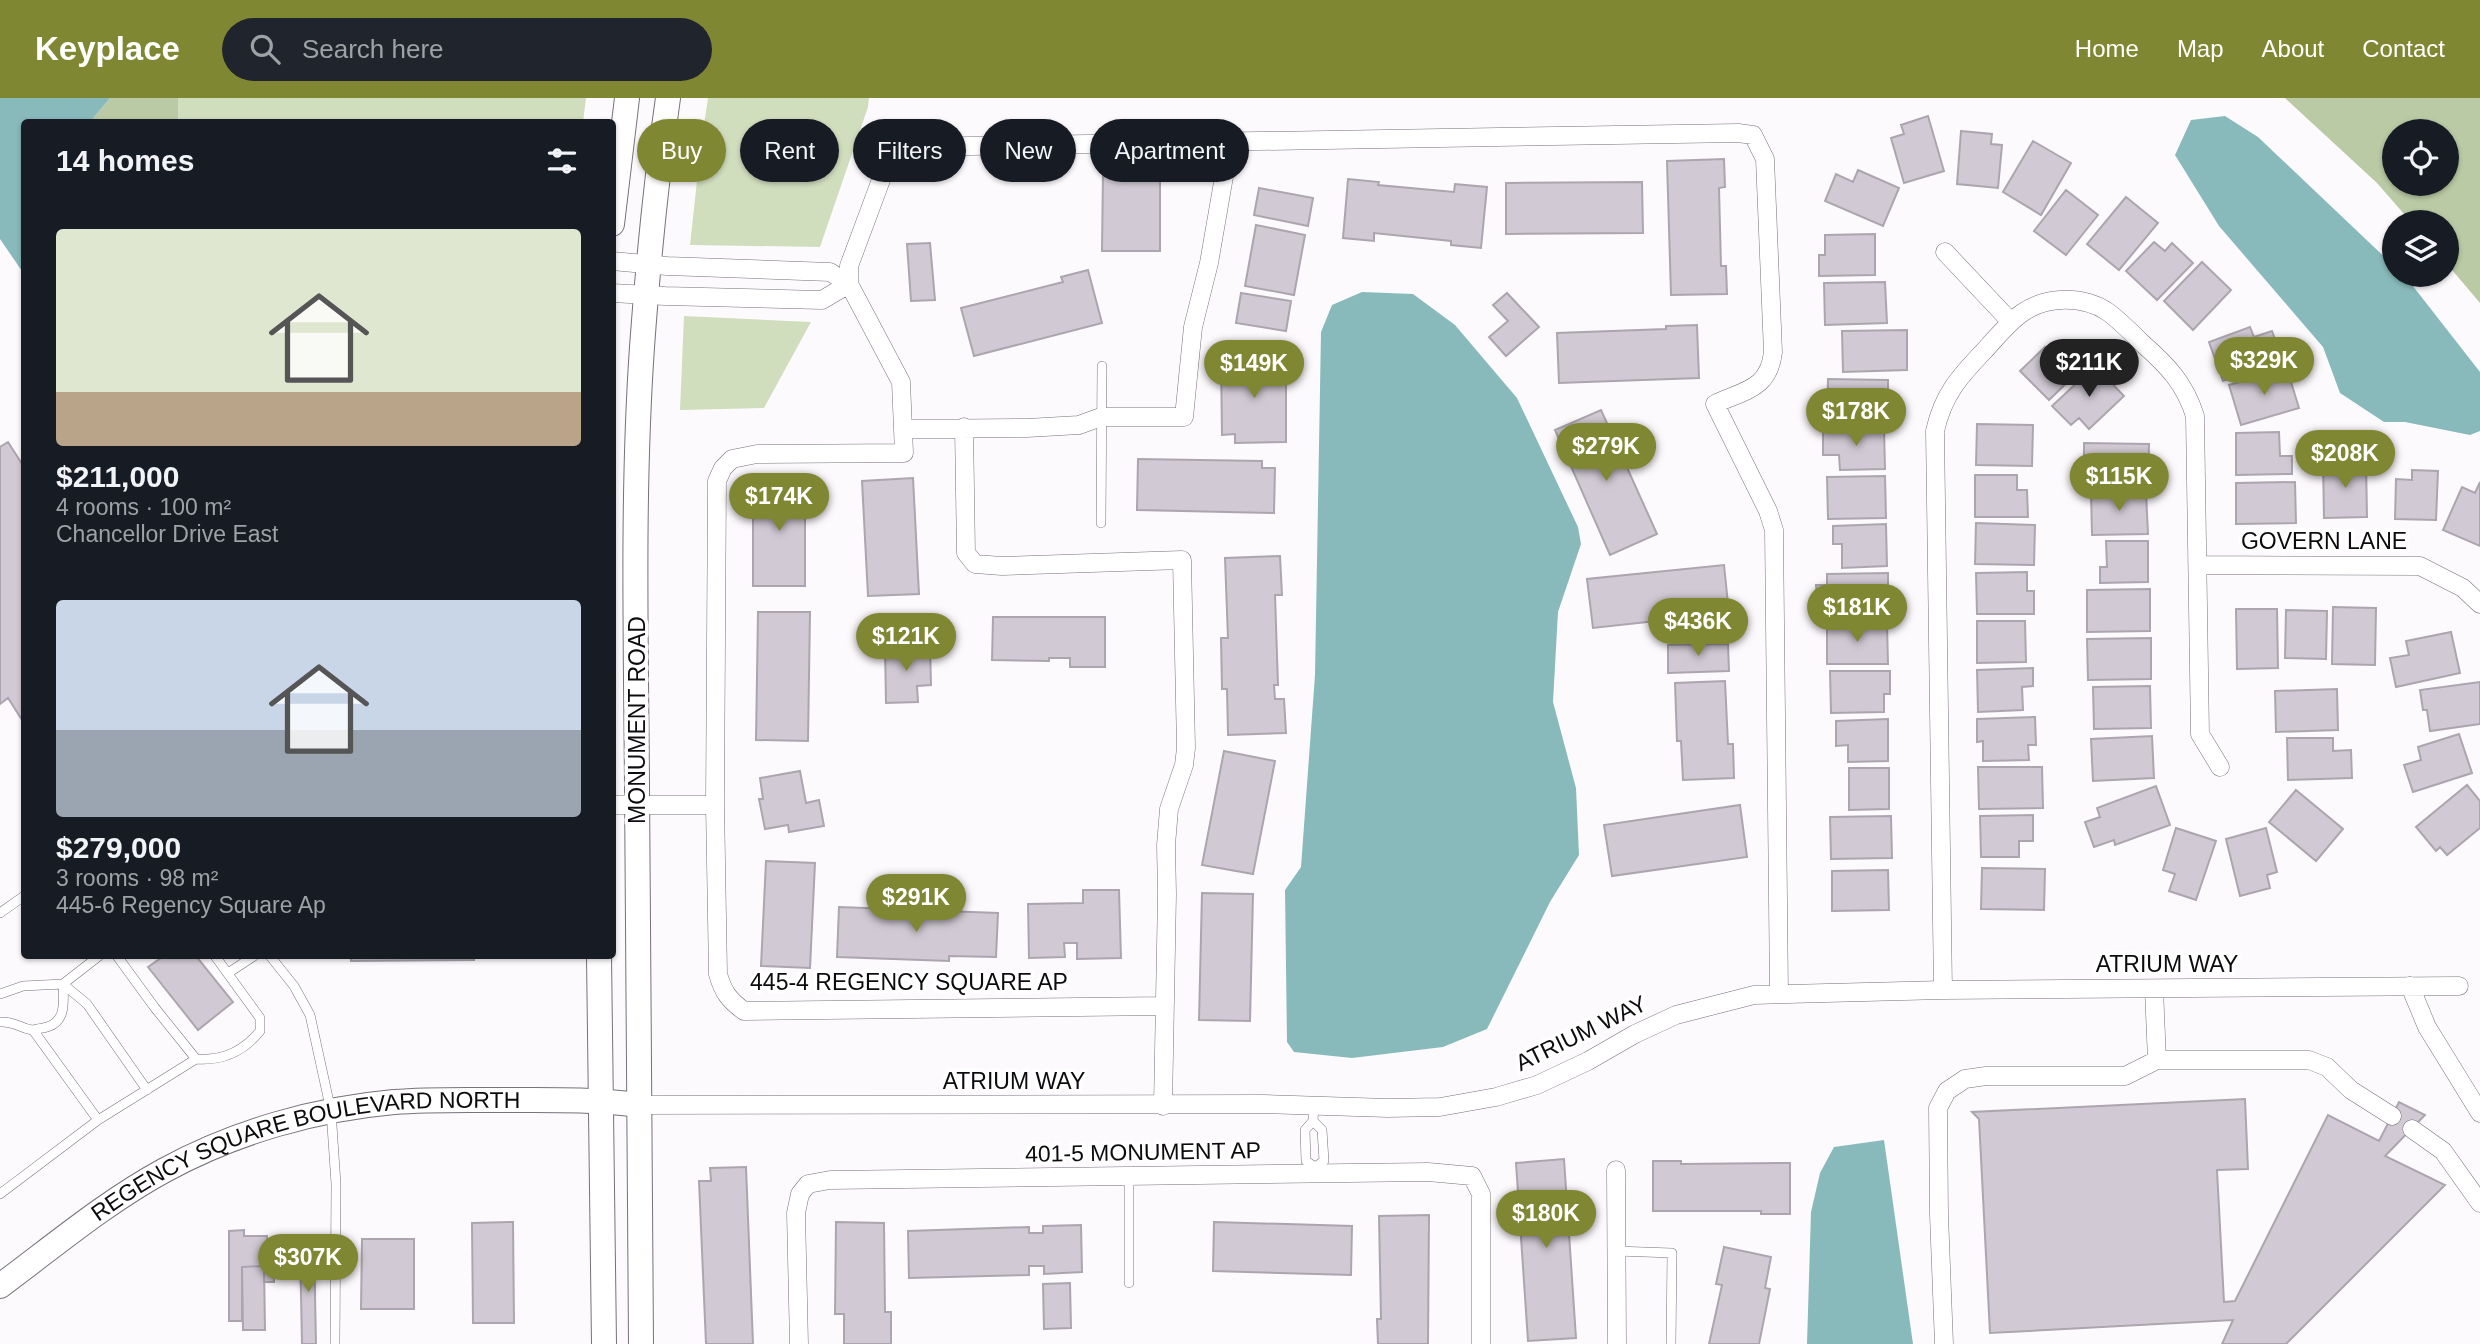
<!DOCTYPE html>
<html lang="en">
<head>
<meta charset="utf-8">
<style>
  :root { --surface:#171b24; --page:#20242c; --text:#f1f3f6; --muted:#9ea1a6; --accent:#808732 }
  body { margin:0; font-family:Arial,sans-serif; background:var(--page); color:var(--text); height:100vh; display:flex; flex-direction:column; font-size:26px; white-space:nowrap }
  * { box-sizing:border-box; margin:0 }
  p { font-size:23px; color:var(--muted) }
  .icon { flex:none; width:38px; height:38px; fill:none; stroke:currentColor; stroke-width:2; stroke-linecap:round; stroke-linejoin:round }
  .map { position:relative; flex:1; overflow:hidden }
  .details { position:absolute; left:21px; top:21px; width:595px; height:840px; display:flex; flex-direction:column; background:var(--surface); border-radius:7px; box-shadow:0 2px 5px #0004 }
  .details>* { flex:none }
  .guide { position:absolute; left:637px; top:21px; width:665px; height:63px; display:flex; gap:14px }
  .controls { position:absolute; left:2382px; top:21px; display:grid; gap:14px }
  .controls a { display:grid; place-items:center; width:77px; height:77px; border-radius:50%; background:var(--surface); box-shadow:0 2px 5px #0004; font-size:35px }
  .price { position:absolute; translate:-50% -60px; padding:0 16px; border-radius:24px; background:var(--accent); color:#fff; font-size:23px; line-height:46px; filter:drop-shadow(0 2px 4px #0008) }
  .price::after { content:''; position:absolute; left:50%; top:42px; width:21px; height:16px; margin-left:-10px; background:inherit; clip-path:polygon(0 0,100% 0,50% 100%) }
  .price.selected { background:#222; color:#fff }
  ul { padding:0; list-style:none }
  li { display:grid; align-content:center; gap:14px; height:371px; padding:0 35px }
  li span { display:grid; place-items:center; height:217px; border-radius:7px; color:#555 }
  li>.icon { margin-inline-start:auto }
  span .icon { width:126px; height:126px; fill:#fffc; stroke-width:1 }
  li b { font-size:30px }
  h2 { display:flex; justify-content:space-between; align-items:center; height:84px; padding:0 35px; font-size:30px }
  .chip { padding:0 24px; border-radius:32px; background:var(--surface); box-shadow:0 2px 5px #0004; font-size:24px; line-height:63px }
  .chip.selected { background:var(--accent); color:#fff }
  header { display:flex; align-items:center; gap:42px; box-sizing:border-box; height:98px; padding:0 35px; background:var(--accent); color:#fff }
  header strong { font-size:33px }
  nav { display:flex; gap:38px; margin-inline-start:auto; font-size:24px }
  .search { width:490px; height:63px; background:var(--page); display:flex; align-items:center; gap:18px; box-sizing:border-box; padding:0 24px; border-radius:38px; color:var(--muted); font-size:26px }
  .map>svg:first-child { display:block }
  .green { fill:#d0debe }
  .forest { fill:#bacaa5; fill-rule:evenodd }
  .water { fill:#88babc }
  .building { fill:#d1cad4; stroke:#aca5af; stroke-width:2 }
  .lines { fill:none; stroke-linecap:round; stroke-linejoin:round }
  .lane-casing { stroke:#77717a; stroke-width:10 }
  .street-casing { stroke:#77717a; stroke-width:19 }
  .secondary-casing { stroke:#77717a; stroke-width:26 }
  .lane { stroke:#fff; stroke-width:9 }
  .street { stroke:#fff; stroke-width:18 }
  .secondary { stroke:#fff; stroke-width:24 }
  .labels { text-anchor:middle; dominant-baseline:central; stroke-width:7; stroke-linejoin:round; paint-order:stroke }
  .street-label { font-size:23px; fill:#0e0b0f; stroke:#fff }
</style>
</head>
<body>
<header>
<strong>Keyplace</strong>
<div class="search"><svg class="icon" aria-label="search" viewBox="0 0 24 24"><circle cx="10" cy="10" r="6"/><path d="M15 15l6 6"/></svg>Search here</div>
<nav><a>Home</a><a>Map</a><a>About</a><a>Contact</a></nav>
</header>
<div class="map">
<svg width="2480" height="1246" viewBox="0 0 2480 1246">
  <rect width="100%" height="100%" fill="#fdfafe"/>
  <path class="green" d="M178,0h408l-3,24h-405z
    M708,0h161l-1,9 -48,140 -130,-2 11,-101z
    M684,218l127,6 -47,86 -84,2z"/>
  <path class="forest" d="M110,0h68v24h-88z
    M2285,0h195v205l-33,-39 -1,-42h-35l-34,-39zM2446,33v53h-52v-53z"/>
  <path class="water" d="M0,0h110l-20,24h-66v152l-24,-35z
    M2225,18l33,21 136,129v9h9l6,6 71,91v59l-10,4 -65,-13h-21l-44,-29 -17,-46 -104,-121 -44,-71 16,-35z
    M1362,194l51,2 42,31 62,73 61,129 3,17 -23,68 -5,90 23,86 3,67 -29,47 -63,127 -44,18 -91,11 -58,-6 -7,-10 -2,-152 16,-23 14,-192 6,-343 11,-27z
    M1884,1042l29,204h-106l4,-132 9,-39 14,-26z"/>
  <path class="building" d="M1928,18l16,55 -40,12 -13,-45 13,-4 -3,-9z
    M1961,33l31,3 -1,10 11,1 -4,43 -41,-4z
    M2033,43l38,22 -30,52 -38,-23z
    M1724,61l1,28 -6,1 2,78h5l1,28 -56,1 -4,-134z
    M1116,63h31v8h13v82h-58l1,-79h13z
    M1858,72l41,18 -16,38 -58,-25 11,-27 17,8z
    M1348,81l31,3 -1,3 76,7 1,-8 32,3 -6,61 -30,-3v-4l-77,-8v8l-31,-3z
    M1642,84l1,51 -137,1v-51z
    M1259,90l54,10 -5,28 -54,-11z
    M2066,92l32,25 -32,40 -32,-24z
    M2126,99l32,26 -39,47 -32,-26z
    M1256,127l49,10 -11,60 -49,-9z
    M1875,136v41l-56,1v-21h6v-20z
    M2154,144l11,9 7,-8 21,20 -36,37 -31,-29z
    M930,145l5,57 -24,1 -4,-57z
    M2202,164l29,28 -38,40 -29,-29z
    M1088,172l14,53 -128,33 -13,-48 102,-26 -2,-5z
    M1885,184l2,41 -62,2 -1,-42z
    M1241,195l50,8 -5,30 -50,-8z
    M1507,195l32,34 -33,29 -17,-19 19,-16 -15,-16z
    M1697,227l2,53 -140,5 -2,-50 109,-4v-3z
    M2250,229l4,10 18,-6 10,28 -59,22 -14,-39z
    M1907,232v40l-64,2 -1,-41z
    M2045,249l11,11 8,-7 17,18 -32,31 -29,-29z
    M1286,260v84l-51,1v-9l-13,1 -1,-75z
    M2095,268l29,30 -35,33 -10,-11 -8,7 -19,-19z
    M2287,271l12,39 -58,17 -12,-40z
    M1828,281l60,1v42l-61,-1z
    M1601,312l56,124 -47,21 -55,-125z
    M1977,326l56,1 -1,41 -56,-1z
    M1884,330l1,41 -45,1 -1,-15h-16v-26z
    M2279,334l1,24h12v18l-56,1v-42z
    M8,344l16,25v256l-16,-25 -8,6v-257z
    M2084,345l65,1 -1,42 -64,-1z
    M1138,361l124,2v7h13l-1,45 -137,-3z
    M2366,363l1,56 -43,1 -1,-56z
    M2412,372l26,1 -2,49 -41,-1 1,-40 16,1z
    M1975,377h42v15h10l1,27h-53z
    M1885,378l1,42 -58,1 -1,-42z
    M913,380l6,116 -51,2 -6,-115z
    M805,381v107h-52v-106z
    M2295,384l1,41 -60,1v-41z
    M2480,384v64l-37,-16 19,-43 13,6z
    M2091,394h55l2,42 -56,1z
    M1976,425l59,2 -1,40 -59,-1z
    M1886,426l1,42 -45,2v-24h-9v-18z
    M2106,443h42v41l-48,1v-16h7z
    M1280,458l2,39h-7l3,90h-4l1,14h9l2,34 -58,2 -1,-46h-5l-1,-51h7l-3,-80z
    M1724,467l5,48 -136,15 -6,-49z
    M2027,474v19h7v23h-57l-1,-41z
    M1888,475v42l-61,1 -1,-16h-9l-1,-15h11v-11z
    M2150,491v42l-63,1v-42z
    M2333,509l43,1 -1,57 -43,-1z
    M2236,511h41l1,59 -41,1z
    M2286,512l41,1 -1,48 -41,-1z
    M758,514h52l-2,129 -52,-1z
    M993,519h112v50h-35v-9h-21v3l-57,-1z
    M1977,523h48l1,41 -49,1z
    M1827,525h60l1,41h-61z
    M2451,534l9,41 -64,14 -6,-29 19,-3 -3,-14z
    M2151,540v41l-63,1 -1,-41z
    M1728,546l1,27 -61,2v-28z
    M930,549l1,38 -14,1 1,16 -32,1 -1,-55z
    M2033,570v18l-11,1 1,23 -45,2 -1,-42z
    M1830,573h60v23h-6v18l-53,1z
    M1725,583l3,63h5l1,34 -51,2 -2,-39h-4l-2,-58z
    M2480,584v42l-50,7 -3,-21h-4l-3,-20z
    M2150,588l1,42 -57,1 -1,-42z
    M2337,591l1,41 -62,2 -1,-41z
    M2035,619l1,28h-8l1,15 -46,1v-20l-6,1v-23z
    M1888,621v42l-40,1v-17l-12,1v-25z
    M2459,636l13,39 -59,19 -9,-27 17,-5 -3,-13z
    M2152,638l2,42 -61,3 -2,-42z
    M2287,640h46v13l18,-1 1,28 -64,2z
    M1224,653l51,10 -22,113 -51,-9z
    M1978,669h64l1,41 -64,1z
    M1849,670h40v41l-40,1z
    M800,673l6,32 13,-3 5,26 -35,6 -1,-7 -23,4 -6,-30h4l-3,-21z
    M2467,687l13,16v27l-33,27 -7,-8 -4,4 -20,-24z
    M2156,688l14,39 -55,20 -1,-5 -20,7 -9,-25 15,-5 -3,-9z
    M2296,692l47,39 -27,32 -47,-39z
    M1740,707l7,52 -135,19 -8,-51z
    M2033,717v26h-14v16h-38l-1,-41z
    M1891,718l1,42 -61,1 -1,-42z
    M2176,730l40,13 -20,59 -27,-9 6,-17 -12,-4z
    M2266,730l11,44 -10,3 3,13 -30,8 -14,-57z
    M766,763l49,2 -5,105 -49,-2z
    M1982,770l63,1 -1,41 -63,-1z
    M1888,772l1,40 -57,1v-40z
    M1083,792h36l2,68 -44,1v-16h-13l1,14 -36,1 -1,-54 55,-1z
    M1202,795l51,1 -3,127 -51,-1z
    M839,809l159,6 -2,44 -47,-1v5l-112,-4z
    M164,858h32l37,46 -35,28 -50,-63z
    M351,858h123v4l-123,1z
    M2245,1001l3,70 -31,1 7,132 11,-1 93,-186 51,26 20,-39 26,13 -40,41 60,29 -159,159h-64l11,-24 -243,13 -11,-214 -7,-7z
    M1564,1061l12,179 -48,3 -12,-178z
    M1653,1063h28v3l109,-1v51h-29v-3h-108z
    M746,1069l7,177h-47l-7,-163h12l-1,-13z
    M1429,1117l-1,129h-50l-1,-25h4l-2,-103z
    M513,1124l1,101h-41l-1,-100z
    M836,1124l48,1 1,89h6v32h-47v-30h-9z
    M1214,1124l138,4 -1,49 -138,-4z
    M1081,1127l1,47 -38,2v-8h-15v9l-120,3 -1,-47 121,-4v6h14v-7z
    M244,1132v6h23l1,27h6v19h-10v-16l-22,1v54h-13v-90z
    M362,1141h52v70h-53z
    M300,1145h14l2,101h-14z
    M1724,1149l47,10 -6,31 5,1 -11,55h-50l13,-59 -6,-1z
    M264,1168l1,64h-22l-1,-63z
    M1070,1185l1,45 -27,1 -1,-45z"/>
  <g class="lines">
    <g class="lane-casing">
      <path id="lane" d="M1101,425l1,-157
        M0,815l24,-17
        M117,858l38,52 41,51
        M270,858l24,30 16,29 21,96 5,73 -1,160
        M228,875l26,-17
        M0,896l23,-8 40,-2 24,20 60,86
        M0,924c15,-1 19,6 32,8 2,0 9,-2 11,-2 23,-4 21,-24 20,-44l36,-28
        M33,932l65,90
        M1314,1008l-1,15 -8,9 1,31 9,6
        M1313,1023l9,9 2,31 -9,6
        M0,1096l98,-74 98,-61c26,2 48,-8 64,-28v-13l-45,-62
        M1616,1153l56,2 -1,91
        M1129,1185v-107"/>
    </g>
    <g class="street-casing">
      <path id="street" d="M1945,154l66,70
        M612,163l55,5 163,6 19,12
        M612,195l53,3 157,4 27,-16
        M964,329l2,126 9,11 27,2 180,-6 4,188 -2,17 -15,44 -3,36 1,49 -4,212
        M904,331l123,-1 52,-3 22,-8h83l9,-90 16,-64 21,-121
        M2199,467l221,1 43,22 17,16
        M612,707h103
        M2410,888l17,41 53,86
        M2154,891l3,71
        M1943,892l-8,-559c8,-36 24,-54 49,-80 12,-13 24,-28 38,-38 24,-17 61,-18 86,-1 12,9 24,21 35,32 25,22 42,40 52,72l5,318 20,33
        M1163,908l-419,5c-15,-11 -21,-19 -26,-37l-3,-169 2,-324 6,-13 9,-9 25,-5 147,-1 -3,-71 -52,-98v-18l42,-113 16,-6 831,-14 15,2 12,24 8,193c-4,37 -28,38 -58,52l53,107 6,19 5,463
        M638,1007l625,-1 125,4 52,-1 56,-10 41,-12 51,-24 47,-27 41,-19 78,-20 189,-5 516,-4
        M2412,1031l31,22 37,52
        M1616,1072l1,174
        M799,1246l-3,-131 4,-19 8,-10 22,-4 598,-8 44,4 9,18v150
        M1944,1246l-5,-129 -1,-107 9,-17 18,-12 21,-3h139l32,-16h152l18,7 24,23 41,26"/>
    </g>
    <g class="secondary-casing">
      <g id="secondary">
        <path d="M612,126l15,-126"/>
        <path d="M599,858l5,388"/>
        <path id="s1" d="M0,1188c54,-40 106,-84 165,-116 70,-38 150,-61 229,-68 37,-3 74,-2 111,-2 45,0 89,-1 133,5"/>
        <path d="M641,1246c-2,-186 -3,-372 -4,-558 -1,-146 -5,-293 5,-439 6,-83 14,-166 26,-249"/>
      </g>
    </g>
    <use href="#lane" class="lane"/>
    <use href="#street" class="street"/>
    <use href="#secondary" class="secondary"/>
  </g>
  <g class="labels">
    <g class="street-label">
      <text x="2324" y="443">GOVERN LANE</text>
      <text transform="translate(637 622) rotate(-90)">MONUMENT ROAD</text>
      <text x="2167" y="866">ATRIUM WAY</text>
      <text x="909" y="884">445-4 REGENCY SQUARE AP</text>
      <text transform="translate(1581 935) rotate(-26)">ATRIUM WAY</text>
      <text x="1014" y="983">ATRIUM WAY</text>
      <text transform="translate(1143 1054) rotate(-1)">401-5 MONUMENT AP</text>
      <text stroke="none"><textPath href="#s1" startOffset="343">REGENCY SQUARE BOULEVARD NORTH</textPath></text>
    </g>
  </g>
</svg>
<div class="controls">
<a><svg class="icon" aria-label="locate" viewBox="0 0 24 24"><circle cx="12" cy="12" r="6"/><path d="M12 2v4M12 18v4M2 12h4M18 12h4"/></svg></a>
<a><svg class="icon" aria-label="layers" viewBox="0 0 24 24"><path d="M12 4l9 5-9 5-9-5zM3 14l9 5 9-5"/></svg></a>
</div>
<b class="price" style="left:2264px;top:299px">$329K</b>
<b class="price selected" style="left:2089px;top:301px">$211K</b>
<b class="price" style="left:1254px;top:302px">$149K</b>
<b class="price" style="left:1856px;top:350px">$178K</b>
<b class="price" style="left:1606px;top:385px">$279K</b>
<b class="price" style="left:2345px;top:392px">$208K</b>
<b class="price" style="left:2119px;top:415px">$115K</b>
<b class="price" style="left:779px;top:435px">$174K</b>
<b class="price" style="left:1857px;top:546px">$181K</b>
<b class="price" style="left:1698px;top:560px">$436K</b>
<b class="price" style="left:906px;top:575px">$121K</b>
<b class="price" style="left:916px;top:836px">$291K</b>
<b class="price" style="left:1546px;top:1152px">$180K</b>
<b class="price" style="left:308px;top:1196px">$307K</b>
<div class="guide">
<a class="chip selected">Buy</a>
<a class="chip">Rent</a>
<a class="chip">Filters</a>
<a class="chip">New</a>
<a class="chip">Apartment</a>
</div>
<section class="details">
<h2>14 homes<svg class="icon" aria-label="filters" viewBox="0 0 24 24"><path d="M4 7h16M4 17h16"/><circle cx="9" cy="7" r="2"/><circle cx="15" cy="17" r="2"/></svg></h2>
<ul>
<li><span style="background:linear-gradient(#dfe7d0 75%,#b9a48a 0)"><svg class="icon" aria-label="home" viewBox="0 0 24 24"><path d="M3 11l9-7 9 7M6 9v11h12V9"/></svg></span><div><b>$211,000</b><p>4 rooms · 100 m²</p><p>Chancellor Drive East</p></div></li>
<li><span style="background:linear-gradient(#c9d6e8 60%,#9aa5b1 0)"><svg class="icon" aria-label="home" viewBox="0 0 24 24"><path d="M3 11l9-7 9 7M6 9v11h12V9"/></svg></span><div><b>$279,000</b><p>3 rooms · 98 m²</p><p>445-6 Regency Square Ap</p></div></li>
</ul>
</section>
</div>
</body>
</html>
